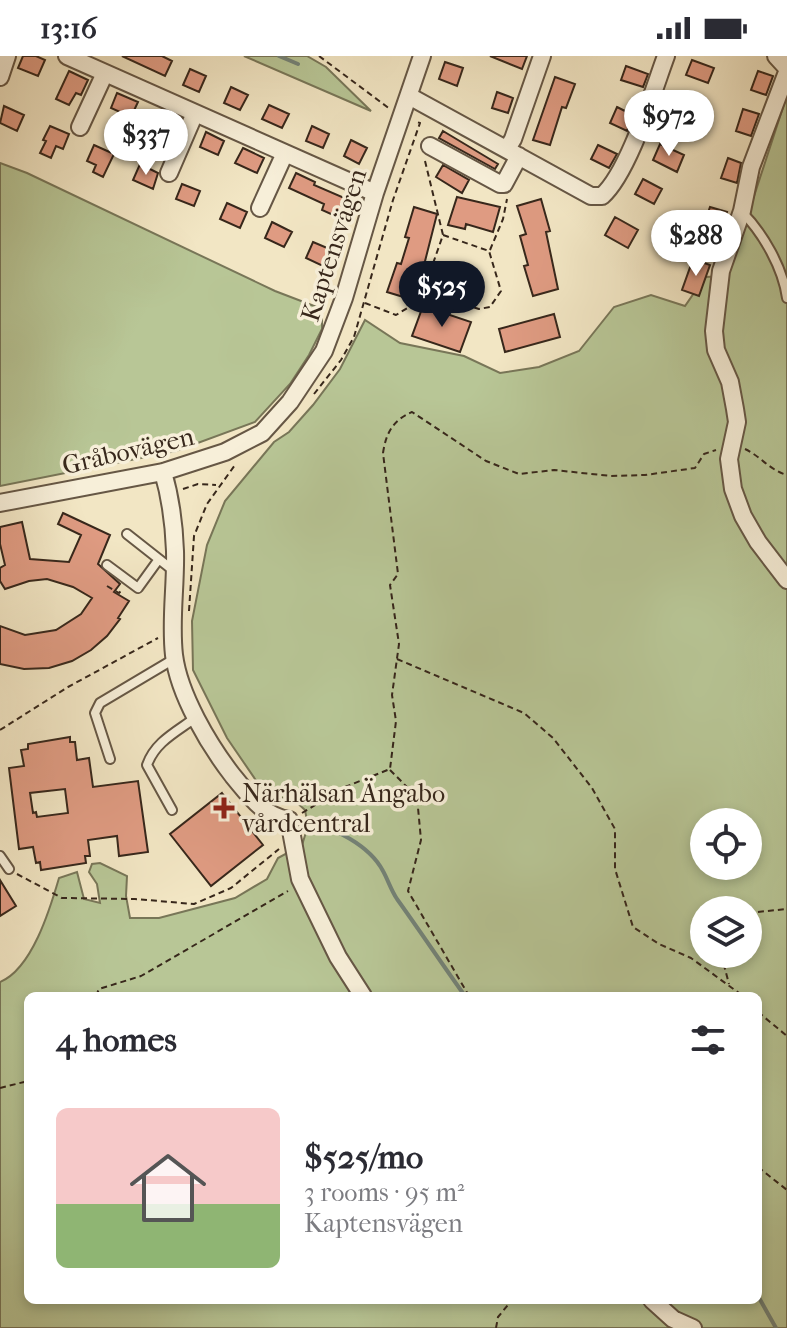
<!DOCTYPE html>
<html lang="en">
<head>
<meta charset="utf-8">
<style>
  :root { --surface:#fff; --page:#f7f7f7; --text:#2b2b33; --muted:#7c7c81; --accent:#111827 }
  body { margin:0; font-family:"IM FELL French Canon",serif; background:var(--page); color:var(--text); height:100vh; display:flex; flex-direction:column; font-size:30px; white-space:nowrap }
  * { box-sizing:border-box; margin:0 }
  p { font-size:26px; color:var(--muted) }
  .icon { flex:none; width:44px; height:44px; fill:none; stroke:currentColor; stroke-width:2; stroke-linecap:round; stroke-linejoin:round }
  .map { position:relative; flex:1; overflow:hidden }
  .side { position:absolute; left:24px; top:936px; width:738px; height:312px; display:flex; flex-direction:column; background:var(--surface); border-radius:12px; box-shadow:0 4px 12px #0003 }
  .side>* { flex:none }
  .controls { position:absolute; left:690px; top:752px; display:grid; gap:16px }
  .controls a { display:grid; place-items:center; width:72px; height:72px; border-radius:50%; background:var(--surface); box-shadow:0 4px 12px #0003; font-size:40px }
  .price { position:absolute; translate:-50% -68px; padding:0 18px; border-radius:28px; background:#fff; color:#222; font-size:26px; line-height:52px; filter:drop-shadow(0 2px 4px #0008) }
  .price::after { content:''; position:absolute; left:50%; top:48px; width:24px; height:18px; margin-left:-12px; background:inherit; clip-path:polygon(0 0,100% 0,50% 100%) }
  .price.active { background:var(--accent); color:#fff }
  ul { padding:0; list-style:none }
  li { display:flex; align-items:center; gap:24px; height:200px; padding:0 32px }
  li span { display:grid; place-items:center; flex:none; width:224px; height:160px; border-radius:12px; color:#555 }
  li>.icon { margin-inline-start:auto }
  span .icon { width:96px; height:96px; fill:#fffc; stroke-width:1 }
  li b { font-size:34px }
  h2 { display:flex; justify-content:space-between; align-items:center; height:96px; padding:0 32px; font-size:34px }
  .status { display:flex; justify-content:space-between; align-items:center; height:56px; padding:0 40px; background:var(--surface); direction:ltr }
  .status svg { height:22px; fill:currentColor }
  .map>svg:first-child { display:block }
  .green { fill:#b8c696; stroke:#787658; stroke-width:2; fill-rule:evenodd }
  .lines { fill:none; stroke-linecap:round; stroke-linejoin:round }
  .stream { stroke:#738277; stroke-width:4 }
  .building { fill:#df9b82; stroke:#37271b; stroke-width:2; fill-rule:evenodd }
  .lane-casing { stroke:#665745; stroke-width:12 }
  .street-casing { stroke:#665745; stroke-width:20 }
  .path { stroke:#37271b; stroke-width:2; stroke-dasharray:6 4; stroke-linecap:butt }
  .lane { stroke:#f7efd9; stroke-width:8 }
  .street { stroke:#f7efd9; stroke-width:16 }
  .poi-dot { fill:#8f2418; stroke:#f7efd9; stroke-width:3 }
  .labels { text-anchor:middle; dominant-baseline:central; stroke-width:7; stroke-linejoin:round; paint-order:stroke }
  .street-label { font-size:26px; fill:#37271b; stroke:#f7efd9 }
  .poi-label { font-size:26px; fill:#37271b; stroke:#f7efd9; text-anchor:start }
</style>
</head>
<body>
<div class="status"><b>13:16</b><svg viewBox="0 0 49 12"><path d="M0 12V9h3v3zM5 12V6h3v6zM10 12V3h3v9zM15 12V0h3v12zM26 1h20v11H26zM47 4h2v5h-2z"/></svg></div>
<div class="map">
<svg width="787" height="1272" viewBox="0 0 787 1272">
  <rect width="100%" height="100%" fill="#f2e6c4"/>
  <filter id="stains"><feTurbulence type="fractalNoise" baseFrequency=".0025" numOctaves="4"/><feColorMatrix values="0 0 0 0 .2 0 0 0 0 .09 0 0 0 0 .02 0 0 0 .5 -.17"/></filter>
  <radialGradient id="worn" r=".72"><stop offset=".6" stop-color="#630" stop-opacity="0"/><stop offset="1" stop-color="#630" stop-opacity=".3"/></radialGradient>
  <path class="green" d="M244,0h63l19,11 45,44z
    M787,39v1233h-787v-346c32,-13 50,-73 59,-104l18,-6 7,27 16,4 -3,-19 -8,-12 3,-8 8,-1 27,13 -1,20 4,22h29l76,-20 32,-19 11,-21 24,-13 6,-19 -3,-16 -11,-10 -28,-5 -39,-57 -34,-68 -1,-49 15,-76 18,-44 49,-59 15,-10 24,-27 27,-36 25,-49 35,23 64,13 36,17 39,-6 40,-16 35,-44 37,-12 34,11 20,-29 23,-1zM704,766h44v44h-44zM704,854h44v44h-44zM28,940h730v304h-730z
    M0,107l27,10 248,118 47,18v20l-13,26 -19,29 -35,38 -79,29 -176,35z"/>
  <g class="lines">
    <path class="stream" d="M279,0l19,8
      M306,767c27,3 64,23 77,48 5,9 8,19 14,28 23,32 45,65 68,97
      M758,1240l18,32"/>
  </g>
  <path class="building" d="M23,0h13l9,4 -7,16 -20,-8z
    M122,0h40l10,5 -7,15z
    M490,0h37l-5,13z
    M692,4l22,8 -6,15 -22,-8z
    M445,6l18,6 -6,18 -18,-7z
    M626,10l22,8 -5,13 -22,-7z
    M190,13l16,7 -7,16 -16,-7z
    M69,15l19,9 -7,15 -5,-2 -7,12 -13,-6z
    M758,15l15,5 -7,19 -15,-5z
    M555,21l20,7 -9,24 -4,-1 -12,38 -17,-5z
    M231,31l17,8 -8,15 -16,-7z
    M497,36l16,6 -5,15 -16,-5z
    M117,37l21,9 -7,15 -20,-9z
    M677,45l24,8 -6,17 -23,-8z
    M269,49l20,9 -7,14 -20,-9z
    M4,50l20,9 -7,16 -17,-8z
    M617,51l16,8 -6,16 -17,-8z
    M743,53l16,5 -8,22 -15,-5z
    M159,55l19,9 -7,15 -19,-9z
    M50,70l19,8 -6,15 -7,-3 -5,12 -11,-5 6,-12 -3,-1z
    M312,70l17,8 -6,14 -17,-7z
    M443,75l55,33 -3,5 -56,-31z
    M206,76l18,9 -6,14 -18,-8z
    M351,84l16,8 -8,16 -15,-8z
    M660,88l24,11 -7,17 -24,-12z
    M94,89l20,9 -11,23 -10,-5 3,-7 -9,-4z
    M598,89l19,9 -8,14 -18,-9z
    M243,92l21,10 -7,15 -22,-10z
    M728,102l13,5 -4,20 -16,-5z
    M140,108l18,9 -5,16 -20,-9z
    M443,109l26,15 -7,13 -26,-16z
    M296,117l19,9 -1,3 35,15 -7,19 -20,-9 2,-6 -35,-16z
    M643,123l19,10 -8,15 -19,-10z
    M182,128l18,7 -6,15 -18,-7z
    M457,141l43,10 -7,25 -27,-8 -1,5 -17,-4z
    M541,143l9,32 -4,1 12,57 -25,7 -9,-30 4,-1 -8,-29 6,-2 -9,-28z
    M227,147l20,9 -7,16 -20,-9z
    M414,151l23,7 -15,59 -4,-1 -8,27 -23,-7 10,-29 4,1 8,-26 -4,-1z
    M710,151l17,5 -7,21 -17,-6z
    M615,161l23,13 -10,18 -23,-13z
    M272,166l20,10 -8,15 -19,-9z
    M313,186l19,8 -7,17 -19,-9z
    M693,203l17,6 -11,31 -17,-6z
    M423,250l48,16 -11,30 -48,-16z
    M554,258l6,23 -55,15 -6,-23z
    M63,457l47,22 -12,29 22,20 -6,8 15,9 -11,17 2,1 -13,17 -16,14 -19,11 -23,7 -25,1 -24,-5v-38l25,9 31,-5 25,-16 11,-16 -19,-11 -26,-8 -18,2 -24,8 -5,-8v-13l5,-3 -5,-21v-17l22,-5 8,37 39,3 12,-27 -23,-11z
    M70,681v5h5l2,18 12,-2 4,29 45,-6 10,71 -29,4 -2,-20 -29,4 2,16h-5l1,7 -45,7 -1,-8 -4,1 -3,-16 -14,2 -10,-81 15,-2 -3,-16 7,-1v-5zM65,733l3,24 -31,4 -1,-5 -3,1 -3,-20z
    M222,737l41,52 -52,41 -41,-52z
    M0,824l16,26 -16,10z"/>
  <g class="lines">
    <g class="lane-casing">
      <path id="lane" d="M742,156c21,21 41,56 45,86
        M127,478l47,37
        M107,509l31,23 21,-29
        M110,703l-15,-46 5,-10 74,-44
        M172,754l-25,-45c8,-23 29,-33 48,-47
        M0,800l9,13"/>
    </g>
    <g class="street-casing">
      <path id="street" d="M67,0l308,137
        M776,0l11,12
        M787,16l-36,95 -9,44 -21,60 -7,60 2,19 14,32 5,27 2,13 -8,37 4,30 10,27 15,26 29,38
        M0,21l7,-21
        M409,40l182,100h11c27,-24 51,-105 64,-140
        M80,71l25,-54
        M430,90l70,38h4l15,-28
        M507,93l6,-10 29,-83
        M169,117l26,-60
        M260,152l25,-55
        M163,416c8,27 11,51 12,79 1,35 -5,69 -1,104 5,40 35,90 59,121 16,19 30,40 56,44l11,59 38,78 25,39
        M0,447l163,-31 62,-20 37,-19 28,-31 34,-51 20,-53 31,-105 47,-137
        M652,1244l21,19 20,9"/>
    </g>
    <path class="path" d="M319,0l71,53
      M425,105l18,74 -20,57 56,17 11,-2 11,-16 -12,-40 -46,-16
      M490,194l13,-31 4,-20
      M365,247l31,12 18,-11 9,-11
      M314,338l27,-34 13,-23 39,-137 27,-77 -3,-1
      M745,393c15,7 26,22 42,26
      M183,433l15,-5 18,1
      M107,530l12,7 2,-2
      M189,555l5,-75 13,-32 28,-39
      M397,603l127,54 29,25 39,50 23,41v40l18,58 26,17 32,14 52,38
      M0,674l68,-43 90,-49
      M390,714l27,27 4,43 -13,51 61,105
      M302,757l43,-26 45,-18 6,-48 -4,-26 7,-51 -9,-59 8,-11 -15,-121c3,-20 10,-33 29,-41l74,49 33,13 35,-4 57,6 34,-1 50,-7 9,-14 12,-4
      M17,818l45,24 73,1 59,5 37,-16 48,-39
      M748,857l39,-4
      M721,898l8,30
      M96,940l3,-7 42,-13 147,-85
      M758,956l29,24
      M0,1032l28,-7
      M758,1111l29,23
      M496,1272l2,-11 14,-17"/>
    <use href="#lane" class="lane"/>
    <use href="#street" class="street"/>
  </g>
  <path class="poi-dot" d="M220 740h8v8h8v8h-8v8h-8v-8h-8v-8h8z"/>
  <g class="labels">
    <g class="street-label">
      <text transform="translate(334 189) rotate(-72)">Kaptensvägen</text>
      <text transform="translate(128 395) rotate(-13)">Gråbovägen</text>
    </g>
    <g class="poi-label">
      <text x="242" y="737">Närhälsan Ängabo<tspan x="242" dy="30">vårdcentral</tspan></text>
    </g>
  </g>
  <rect width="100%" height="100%" filter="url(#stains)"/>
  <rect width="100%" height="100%" fill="url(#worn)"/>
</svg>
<div class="controls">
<a><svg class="icon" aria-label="locate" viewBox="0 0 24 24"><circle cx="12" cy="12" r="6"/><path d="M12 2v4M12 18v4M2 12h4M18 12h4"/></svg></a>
<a><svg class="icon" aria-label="layers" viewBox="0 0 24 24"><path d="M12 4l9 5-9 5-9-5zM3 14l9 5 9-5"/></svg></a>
</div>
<b class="price" style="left:669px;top:102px">$972</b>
<b class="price" style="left:146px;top:121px">$337</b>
<b class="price" style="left:696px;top:222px">$288</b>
<b class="price active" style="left:442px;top:273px">$525</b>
<section class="side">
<h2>4 homes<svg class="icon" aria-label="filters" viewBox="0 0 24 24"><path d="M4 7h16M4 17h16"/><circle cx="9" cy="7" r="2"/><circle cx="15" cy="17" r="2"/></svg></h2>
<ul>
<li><span style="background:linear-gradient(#f6c9c9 60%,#8fb573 0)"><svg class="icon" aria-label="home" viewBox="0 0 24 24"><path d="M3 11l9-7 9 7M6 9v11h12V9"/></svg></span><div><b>$525/mo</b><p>3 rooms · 95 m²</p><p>Kaptensvägen</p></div></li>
</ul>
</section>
</div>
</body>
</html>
